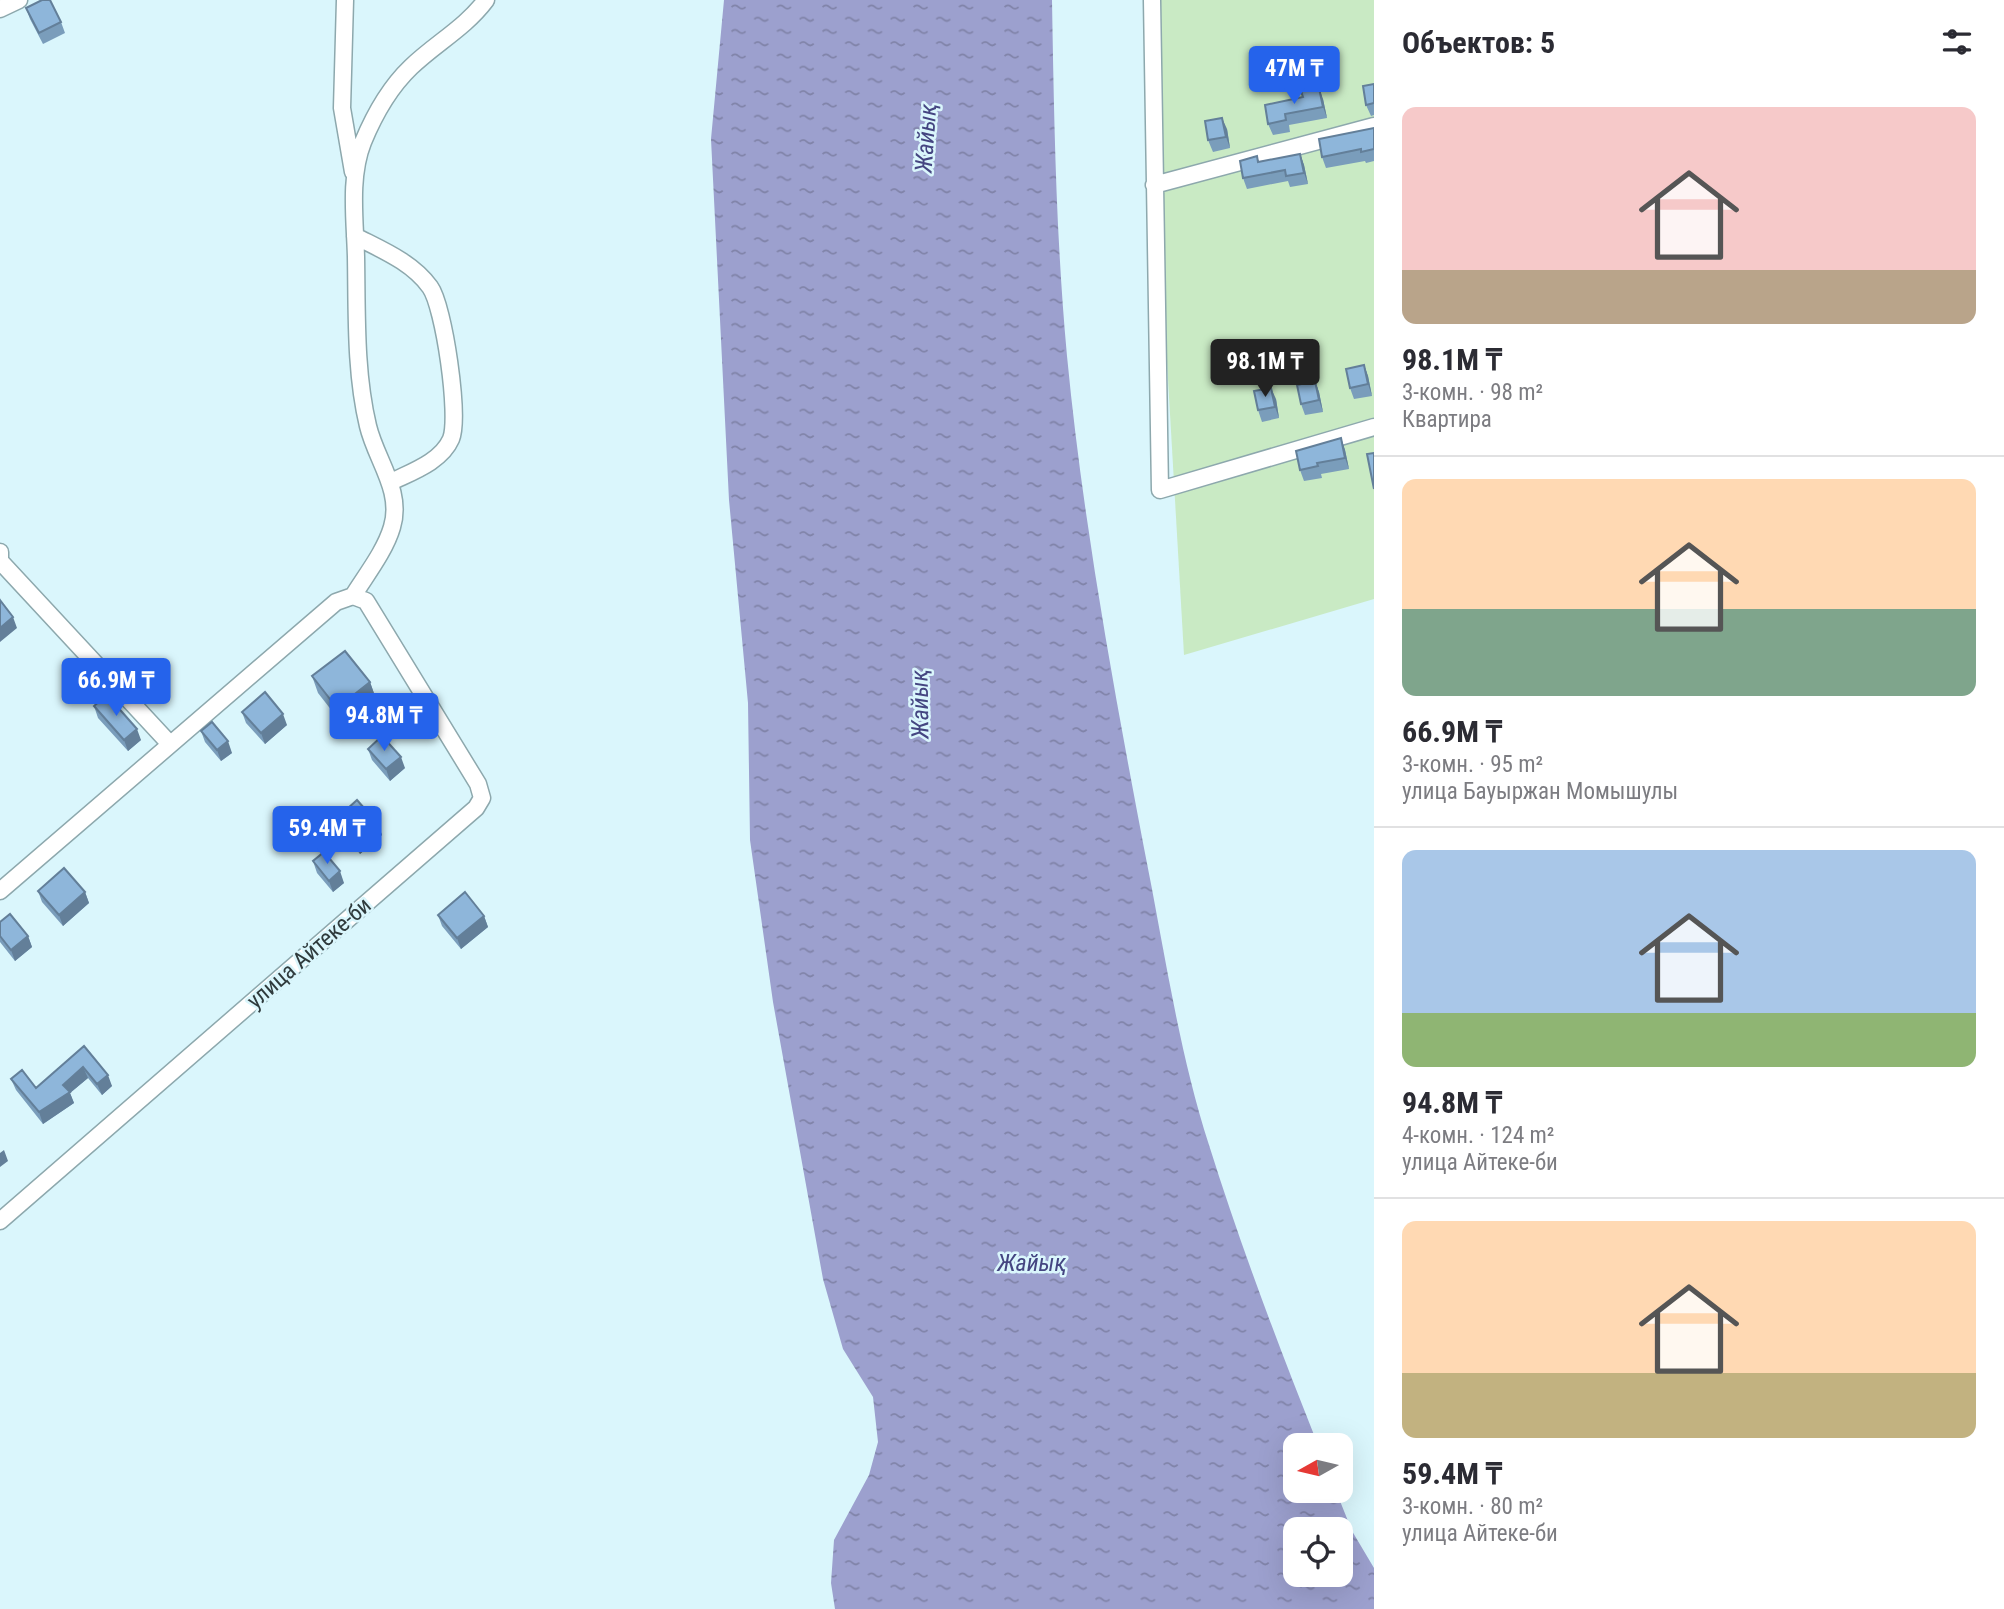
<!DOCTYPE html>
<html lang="ru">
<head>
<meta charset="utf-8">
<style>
  :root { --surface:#fff; --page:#f7f7f7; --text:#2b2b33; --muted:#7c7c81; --line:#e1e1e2; --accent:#2563eb }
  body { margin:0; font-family:"Roboto Condensed",sans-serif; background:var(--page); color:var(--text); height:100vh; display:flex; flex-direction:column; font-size:26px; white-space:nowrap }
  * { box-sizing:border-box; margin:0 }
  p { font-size:23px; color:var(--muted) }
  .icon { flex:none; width:38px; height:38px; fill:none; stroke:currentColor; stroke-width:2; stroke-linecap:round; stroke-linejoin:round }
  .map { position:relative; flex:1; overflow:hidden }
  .details { display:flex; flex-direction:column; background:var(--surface); width:630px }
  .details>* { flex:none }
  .needle { width:46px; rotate:262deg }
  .controls { position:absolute; left:1283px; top:1433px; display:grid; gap:14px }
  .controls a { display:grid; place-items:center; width:70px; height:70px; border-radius:14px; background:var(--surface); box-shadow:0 7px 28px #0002; font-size:35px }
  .price { position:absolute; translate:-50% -60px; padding:0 16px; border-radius:7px; background:var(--accent); color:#fff; font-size:23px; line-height:46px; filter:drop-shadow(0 2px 4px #0008) }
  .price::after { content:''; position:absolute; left:50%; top:42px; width:21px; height:16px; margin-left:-10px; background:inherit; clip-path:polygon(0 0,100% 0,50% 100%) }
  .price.active { background:#222; color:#fff }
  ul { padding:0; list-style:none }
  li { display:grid; align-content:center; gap:14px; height:371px; padding:0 28px }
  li+li { border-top:2px solid var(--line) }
  li span { display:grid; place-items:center; height:217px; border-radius:14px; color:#555 }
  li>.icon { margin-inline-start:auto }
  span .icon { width:126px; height:126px; fill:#fffc; stroke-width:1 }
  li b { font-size:30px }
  h2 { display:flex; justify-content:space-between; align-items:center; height:84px; padding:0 28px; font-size:30px }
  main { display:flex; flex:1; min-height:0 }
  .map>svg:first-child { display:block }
  .green { fill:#c9eac4 }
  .water { fill:url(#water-ripples); fill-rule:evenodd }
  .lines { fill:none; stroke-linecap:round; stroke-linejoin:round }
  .minor-casing { stroke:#8da8ad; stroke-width:19 }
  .minor { stroke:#fff; stroke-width:16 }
  .wall { fill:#7a9dbb }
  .shaded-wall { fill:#637f99 }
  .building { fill:#8eb6da; stroke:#637f99; stroke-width:2 }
  .labels { text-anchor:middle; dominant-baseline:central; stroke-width:5; stroke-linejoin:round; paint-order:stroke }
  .street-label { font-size:23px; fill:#2f3a3c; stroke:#daf6fc }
  .water-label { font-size:24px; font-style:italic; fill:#444581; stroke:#daf6fc }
</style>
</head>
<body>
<main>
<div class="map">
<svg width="1374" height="1609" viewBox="0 0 1374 1609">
  <defs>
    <pattern id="water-ripples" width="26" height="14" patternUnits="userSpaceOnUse" patternTransform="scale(1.75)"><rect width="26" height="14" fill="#9ca0ce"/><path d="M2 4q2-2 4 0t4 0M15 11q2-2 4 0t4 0" fill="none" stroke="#8083a8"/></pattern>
  </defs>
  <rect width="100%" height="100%" fill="#daf6fc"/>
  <path class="green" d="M1146,0h228v599l-190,56z"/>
  <path class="water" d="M724,0h328c2,118 4,238 15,356 16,166 46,329 77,492 20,99 34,201 65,297 32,102 70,202 109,300l-23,1v45h41l16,40 22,37v41h-539l-4,-26 3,-43 35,-65 9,-33 -5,-45 -30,-48 -20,-70 -50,-277 -23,-162 -2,-137 -19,-203 -18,-361zM1295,1530h45v45h-45z"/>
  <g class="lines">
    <g class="minor-casing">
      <path id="minor" d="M345,0l-3,108 11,64
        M1152,0l8,490 214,-63
        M0,9l19,-9
        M1154,185l220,-59
        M355,236c27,14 57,26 75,51 14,19 30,130 21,152 -10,23 -40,33 -60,43
        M0,552v9l169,182
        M353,596c13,-21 32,-45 39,-69 11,-36 -16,-67 -24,-101 -13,-54 -11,-113 -12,-169 -1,-37 -7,-80 7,-115 12,-29 26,-54 48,-75 25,-24 54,-39 75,-67
        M0,891l336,-289 17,-6 13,5 112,183 4,14 -6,10 -476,413"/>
    </g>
    <use href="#minor" class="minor"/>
  </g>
  <path class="wall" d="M26,8l35,14 4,11 -22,11 -13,-25z
    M1374,84v31l-3,1 -5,-11z
    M1323,99l4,19 -38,7 1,7 -17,3 -5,-11 -3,-19z
    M1374,128v33l-8,2 -1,-2 -39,7 -4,-11z
    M1227,129l3,19 -17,4 -5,-12z
    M1300,154l4,11 4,19 -18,3 -2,-6 -41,8 -4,-11 14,-22 2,6z
    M1364,365l4,11 4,20 -18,3 -4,-11z
    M1315,381l4,11 4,20 -18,3 -4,-11z
    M1276,399l3,19 -17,4 -4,-12z
    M1341,438l4,12 4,19 -28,5 1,4 -18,3 -4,-11z
    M312,676l58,6 6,17 -33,26 -25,-32z
    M94,706l47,34 -13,11 -30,-33z
    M242,712l45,13 -22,19 -19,-21z
    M201,731l31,22 -11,8 -16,-19z
    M368,749l37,19 -15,13 -18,-21z
    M336,819l42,5 4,11 -22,19 -20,-24z
    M313,861l31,22 -11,9 -16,-19z
    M38,891l47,1 4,11 -26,23 -21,-24z
    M438,915l46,1 4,11 -27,22 -19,-23z
    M0,922l28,14 4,11 -17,14 -15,-19z
    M84,1046l28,40 -10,9 -14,-17 -18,15 4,10 -31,21 -27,-34 -5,-11 25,9z"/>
  <path class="shaded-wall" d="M1319,88l4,11 4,19 -4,-11z
    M1222,118l5,11 3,19 -4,-11z
    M1300,154l4,11 4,19 -4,-11z
    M1364,365l4,11 4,20 -4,-12z
    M1315,381l4,11 4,20 -4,-12z
    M1271,388l5,11 3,19 -4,-11z
    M1341,438l4,12 4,19 -4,-11z
    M13,617l4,11 -17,14v-14z
    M370,682l6,17 -33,26 -6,-17z
    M283,714l4,11 -22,19 -4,-11z
    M137,729l4,11 -13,11 -4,-11z
    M228,741l4,12 -11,8 -4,-11z
    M401,757l4,11 -15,13 -4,-12z
    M378,824l4,11 -22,19 -4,-12z
    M340,871l4,12 -11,9 -4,-11z
    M85,892l4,11 -26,23 -4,-11z
    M484,916l4,11 -27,22 -4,-11z
    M28,936l4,11 -17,14 -4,-11z
    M83,1067l5,11 -18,15 4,10 -31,21 -4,-12 24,-27z
    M108,1075l4,11 -10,9 -5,-11z
    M4,1150l4,11 -8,6v-14z"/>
  <path class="building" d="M42,0h8l11,22 -22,11 -13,-25z
    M1374,84v19l-8,2 -3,-19z
    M1319,88l4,19 -38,7 1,6 -18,4 -3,-19 38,-8 -2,-6z
    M1222,118l4,19 -18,3 -3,-19z
    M1374,128v21l-13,3v-3l-39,8 -3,-18z
    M1300,154l4,19 -18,3 -1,-6 -42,8 -3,-17 17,-5 1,6z
    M1364,365l4,19 -18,4 -4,-19z
    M1315,381l4,19 -18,4 -4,-19z
    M1271,388l4,19 -17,3 -4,-19z
    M1341,438l4,20 -28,5 1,3 -18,4 -4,-19z
    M1374,453v36l-7,-35z
    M0,600l13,17 -13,11z
    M345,651l25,31 -33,26 -25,-32z
    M265,692l18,22 -22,19 -19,-21z
    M107,695l30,34 -13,11 -30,-34z
    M212,722l16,19 -11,9 -16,-19z
    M382,736l19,21 -15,12 -18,-20z
    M357,800l21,24 -22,18 -20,-23z
    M324,852l16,19 -11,10 -16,-20z
    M64,868l21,24 -26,23 -21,-24z
    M465,892l19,24 -27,22 -19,-23z
    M10,914l18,22 -17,14 -11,-14v-14z
    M84,1046l24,29 -11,9 -14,-17 -20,18 7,7 -31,20 -28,-33 11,-9 14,18z"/>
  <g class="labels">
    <g class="street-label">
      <text transform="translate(309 953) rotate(-41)">улица Айтеке-би</text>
    </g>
    <g class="water-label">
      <text transform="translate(926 138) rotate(-86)">Жайық</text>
      <text transform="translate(920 704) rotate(-91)">Жайық</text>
      <text x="1032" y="1263">Жайық</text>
    </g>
  </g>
</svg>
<div class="controls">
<a><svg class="needle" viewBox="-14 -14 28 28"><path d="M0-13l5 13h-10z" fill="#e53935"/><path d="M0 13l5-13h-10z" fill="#7c7c81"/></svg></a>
<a><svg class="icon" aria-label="locate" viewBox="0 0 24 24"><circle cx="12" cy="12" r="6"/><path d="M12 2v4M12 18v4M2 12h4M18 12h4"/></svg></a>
</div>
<b class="price" style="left:1294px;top:106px">47M ₸</b>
<b class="price active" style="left:1265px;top:399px">98.1M ₸</b>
<b class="price" style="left:116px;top:718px">66.9M ₸</b>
<b class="price" style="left:384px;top:753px">94.8M ₸</b>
<b class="price" style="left:327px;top:866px">59.4M ₸</b>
</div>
<section class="details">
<h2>Объектов: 5<svg class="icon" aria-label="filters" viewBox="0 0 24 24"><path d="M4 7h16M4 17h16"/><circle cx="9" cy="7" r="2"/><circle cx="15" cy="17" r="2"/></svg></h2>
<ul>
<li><span style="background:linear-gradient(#f6c9c9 75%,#b9a48a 0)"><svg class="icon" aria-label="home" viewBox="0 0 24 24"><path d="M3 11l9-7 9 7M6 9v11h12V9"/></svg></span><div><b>98.1M ₸</b><p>3-комн. · 98 m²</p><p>Квартира</p></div></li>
<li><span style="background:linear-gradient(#ffd9b3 60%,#7fa58c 0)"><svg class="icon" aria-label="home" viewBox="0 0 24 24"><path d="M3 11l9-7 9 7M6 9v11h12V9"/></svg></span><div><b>66.9M ₸</b><p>3-комн. · 95 m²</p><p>улица Бауыржан Момышулы</p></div></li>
<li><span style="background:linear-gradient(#a9c7e8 75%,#8fb573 0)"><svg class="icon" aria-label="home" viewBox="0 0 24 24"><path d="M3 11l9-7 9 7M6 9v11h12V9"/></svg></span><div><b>94.8M ₸</b><p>4-комн. · 124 m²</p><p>улица Айтеке-би</p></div></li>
<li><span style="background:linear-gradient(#ffd9b3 70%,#c2b280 0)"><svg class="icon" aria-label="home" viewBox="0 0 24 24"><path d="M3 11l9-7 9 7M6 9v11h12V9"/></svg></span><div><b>59.4M ₸</b><p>3-комн. · 80 m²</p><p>улица Айтеке-би</p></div></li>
</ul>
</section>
</main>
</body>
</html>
